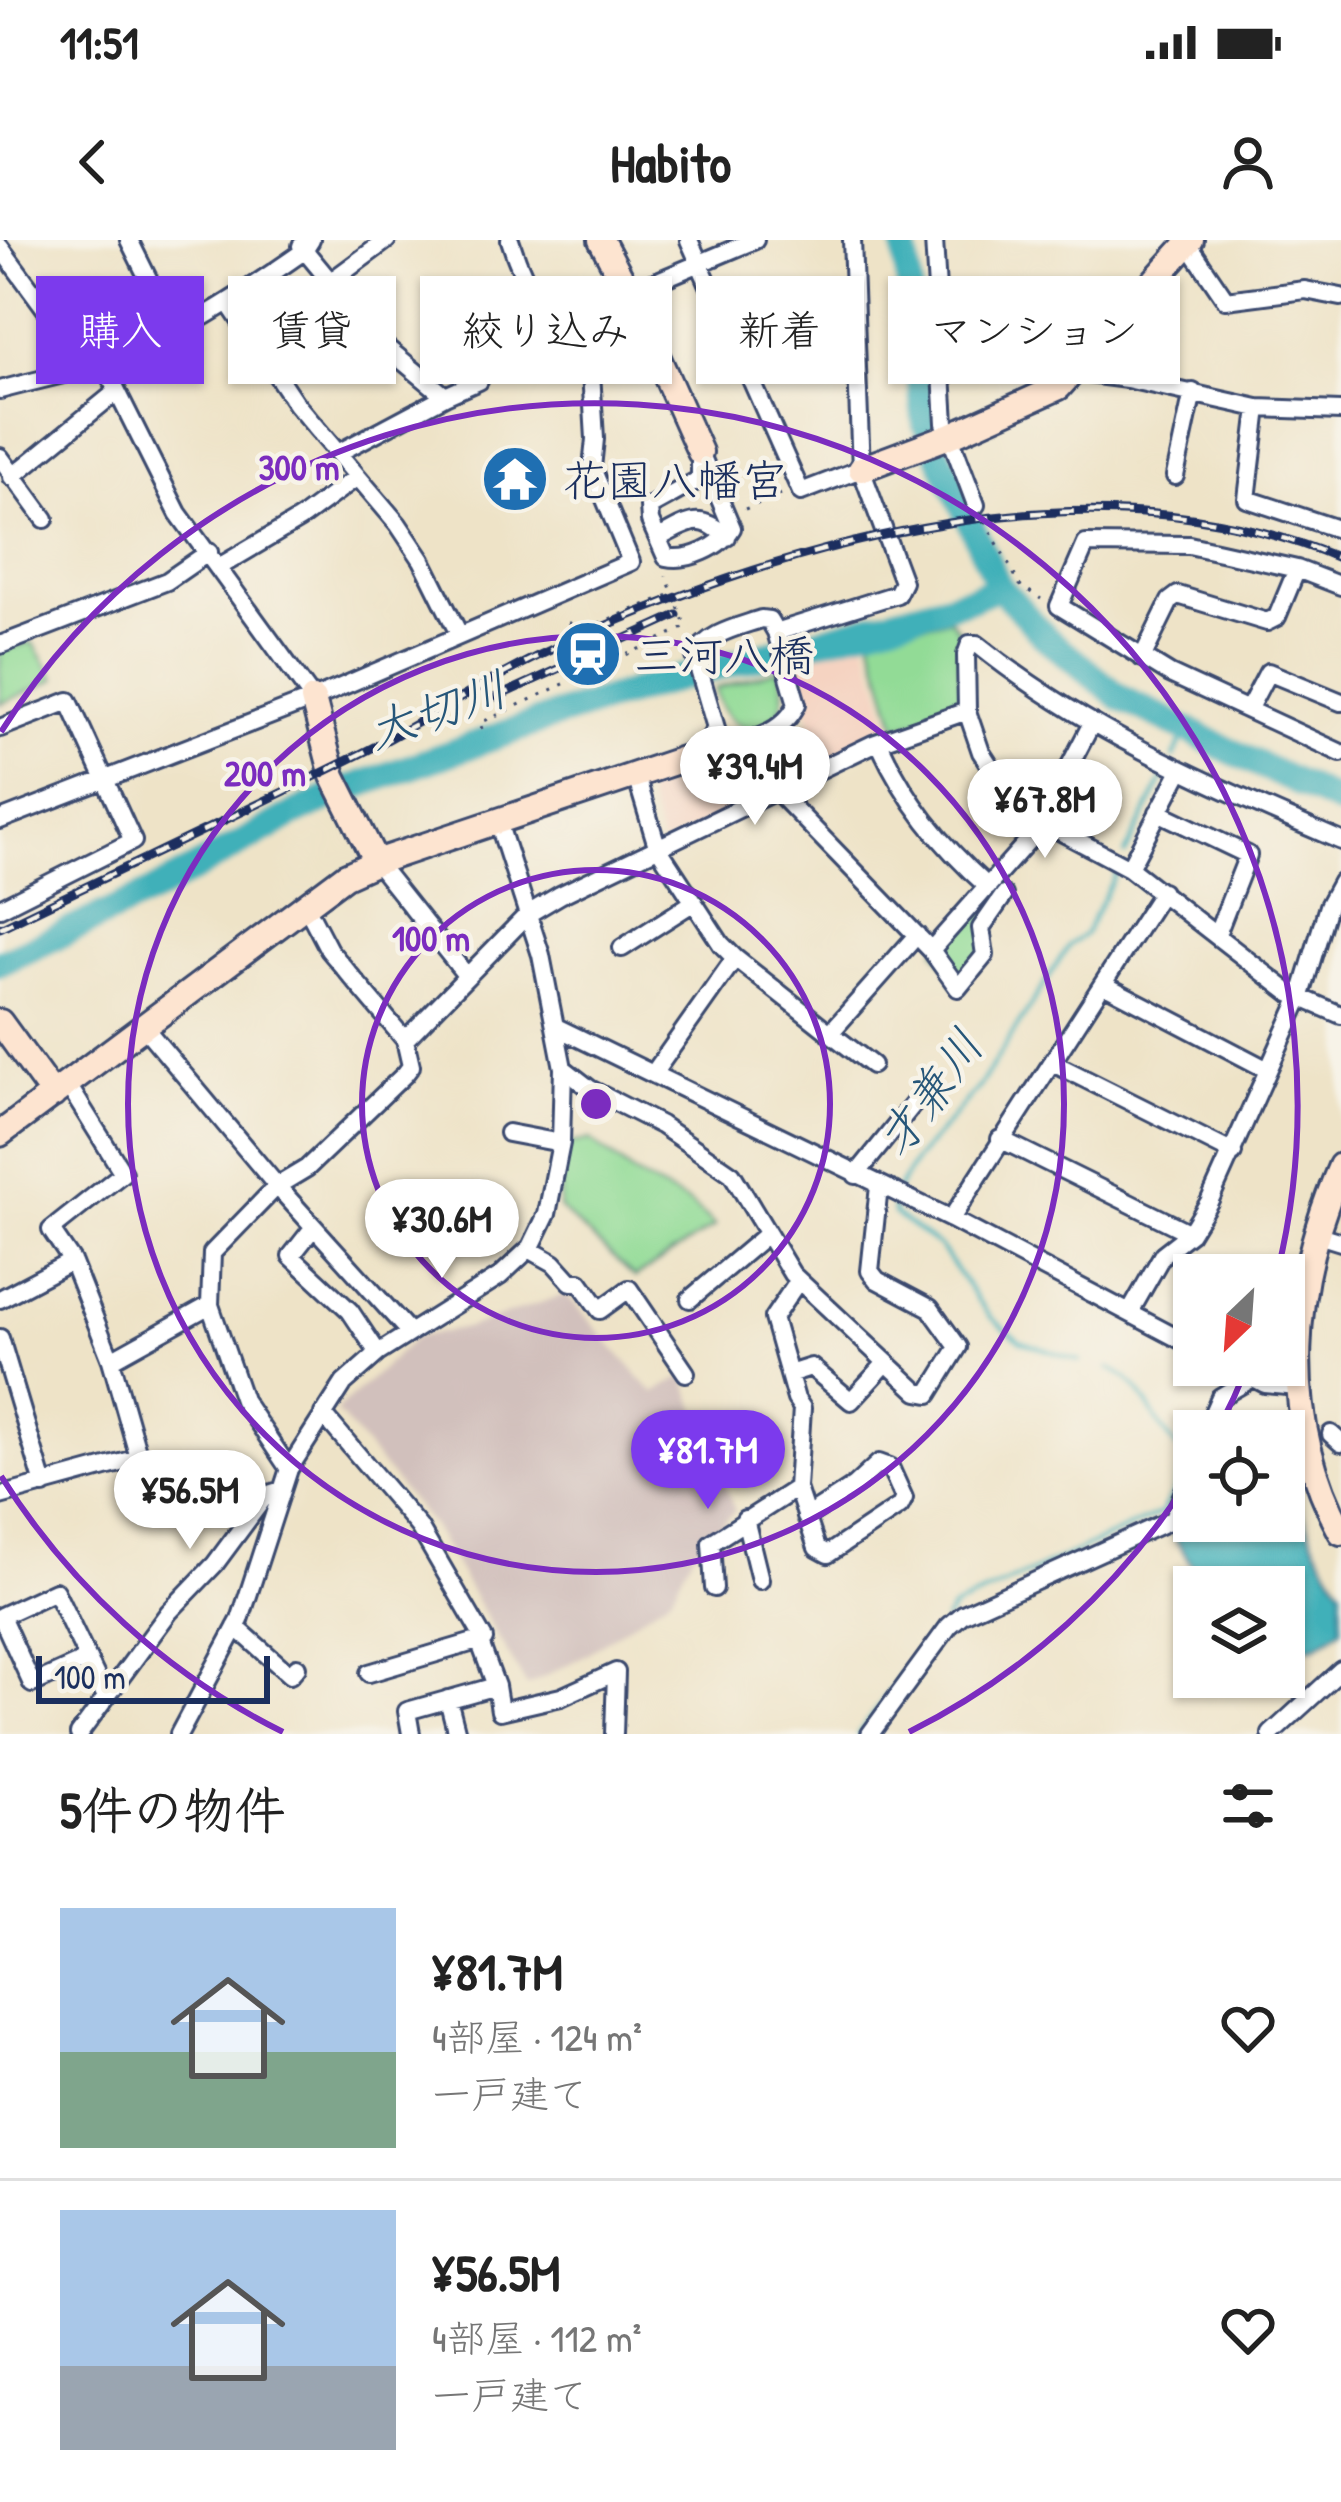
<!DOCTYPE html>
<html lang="ja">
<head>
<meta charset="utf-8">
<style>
  :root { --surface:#fff; --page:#f2f2f2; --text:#222; --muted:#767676; --line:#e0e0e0; --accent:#7c3aed }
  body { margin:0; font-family:"Patrick Hand","Klee One",sans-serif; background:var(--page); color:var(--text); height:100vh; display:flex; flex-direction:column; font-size:45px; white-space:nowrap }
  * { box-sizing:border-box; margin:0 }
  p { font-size:39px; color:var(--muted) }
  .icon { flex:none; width:66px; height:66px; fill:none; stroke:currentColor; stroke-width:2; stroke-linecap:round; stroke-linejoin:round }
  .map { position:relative; height:1494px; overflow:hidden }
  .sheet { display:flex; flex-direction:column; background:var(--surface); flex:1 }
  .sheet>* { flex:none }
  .hud { position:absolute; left:36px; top:36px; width:1269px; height:108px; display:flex; gap:24px }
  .needle { width:78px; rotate:205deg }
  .buttons { position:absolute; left:1173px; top:1014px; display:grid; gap:24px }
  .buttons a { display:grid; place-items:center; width:132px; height:132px; border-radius:0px; background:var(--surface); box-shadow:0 3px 9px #0004; font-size:60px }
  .scale { position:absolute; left:36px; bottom:30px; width:234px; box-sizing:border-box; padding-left:12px; border:6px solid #1b2f5e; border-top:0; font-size:33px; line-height:42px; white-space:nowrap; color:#1b2f5e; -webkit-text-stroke:9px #f7f3e8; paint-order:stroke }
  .price { position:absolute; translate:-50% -102px; padding:0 27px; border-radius:42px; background:#fff; color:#222; font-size:39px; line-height:78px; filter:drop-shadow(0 3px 6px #0008) }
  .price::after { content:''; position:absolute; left:50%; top:72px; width:36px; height:27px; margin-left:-18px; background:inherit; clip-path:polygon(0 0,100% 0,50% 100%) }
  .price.current { background:var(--accent); color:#fff }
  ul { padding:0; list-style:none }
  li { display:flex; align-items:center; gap:36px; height:300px; padding:0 60px }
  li+li { border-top:3px solid var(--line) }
  li span { display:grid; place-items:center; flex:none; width:336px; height:240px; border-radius:0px; color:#555 }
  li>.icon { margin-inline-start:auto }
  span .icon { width:144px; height:144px; fill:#fffc; stroke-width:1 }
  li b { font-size:51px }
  h2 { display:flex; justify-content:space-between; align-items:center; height:144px; padding:0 60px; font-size:51px }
  .tag { padding:0 42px; border-radius:0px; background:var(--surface); box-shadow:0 3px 9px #0004; font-size:42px; line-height:108px }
  .tag.current { background:var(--accent); color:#fff }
  .status { display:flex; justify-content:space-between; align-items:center; height:84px; padding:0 60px; background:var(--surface); direction:ltr }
  .status svg { height:33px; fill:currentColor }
  header { display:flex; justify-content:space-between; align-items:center; height:156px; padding:0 60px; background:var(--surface); font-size:54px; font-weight:700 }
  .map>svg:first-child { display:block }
  .built { fill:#f5d3c1 }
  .industrial { fill:#d1c0bc }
  .green { fill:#92db96; stroke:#56857a; stroke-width:3 }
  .water { fill:#3fb0b9; stroke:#2d708c; stroke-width:3 }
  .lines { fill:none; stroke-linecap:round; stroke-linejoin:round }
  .stream { stroke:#3fb0b9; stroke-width:4.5 }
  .river { stroke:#3fb0b9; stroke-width:27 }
  .street-casing { stroke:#3b4a6e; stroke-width:22 }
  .secondary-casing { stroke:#3b4a6e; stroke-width:30 }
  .path { stroke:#3b4a6e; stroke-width:3; stroke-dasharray:3 9; stroke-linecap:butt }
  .street { stroke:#fff; stroke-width:16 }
  .secondary { stroke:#fde4d0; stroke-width:24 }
  .rail-casing { stroke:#1b2f5e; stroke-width:9 }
  .rail { stroke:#f7f3e8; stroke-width:4.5; stroke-dasharray:14; stroke-linecap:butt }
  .ring { fill:none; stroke:#7b2cbf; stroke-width:6 }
  .labels { text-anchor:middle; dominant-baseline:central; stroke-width:9; stroke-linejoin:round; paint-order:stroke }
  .poi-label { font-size:45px; fill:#1b2f5e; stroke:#f7f3e8; text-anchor:start }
  .water-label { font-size:48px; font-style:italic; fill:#265679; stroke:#f7f3e8 }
  .centre { fill:#7b2cbf; stroke:#f7f3e8; stroke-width:6 }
  .ring-label { font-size:36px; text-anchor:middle; font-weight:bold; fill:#7b2cbf; stroke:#f7f3e8; stroke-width:9; stroke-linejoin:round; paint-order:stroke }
</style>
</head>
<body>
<div class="status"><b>11:51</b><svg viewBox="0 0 49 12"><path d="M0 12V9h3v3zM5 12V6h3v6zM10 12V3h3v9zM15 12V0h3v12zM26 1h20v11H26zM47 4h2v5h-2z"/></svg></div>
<header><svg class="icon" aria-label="back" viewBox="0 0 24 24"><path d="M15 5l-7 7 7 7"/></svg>Habito<svg class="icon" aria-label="person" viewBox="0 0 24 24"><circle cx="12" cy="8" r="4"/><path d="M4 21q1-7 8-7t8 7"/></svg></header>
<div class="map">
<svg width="1341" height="1494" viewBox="0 0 1341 1494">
  <rect width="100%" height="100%" fill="#f7f3e8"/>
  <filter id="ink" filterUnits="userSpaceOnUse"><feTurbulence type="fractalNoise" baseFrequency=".00833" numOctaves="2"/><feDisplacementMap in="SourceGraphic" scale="24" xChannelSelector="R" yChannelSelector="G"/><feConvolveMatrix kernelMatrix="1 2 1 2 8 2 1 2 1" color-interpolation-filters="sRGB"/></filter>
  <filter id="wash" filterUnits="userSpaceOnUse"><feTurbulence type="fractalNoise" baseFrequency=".004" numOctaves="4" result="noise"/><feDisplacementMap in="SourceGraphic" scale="48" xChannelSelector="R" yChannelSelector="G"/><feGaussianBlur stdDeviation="2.7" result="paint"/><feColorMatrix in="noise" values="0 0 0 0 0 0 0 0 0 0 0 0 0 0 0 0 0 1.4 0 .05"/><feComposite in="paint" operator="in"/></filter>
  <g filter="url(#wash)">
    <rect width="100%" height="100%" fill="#eee3c7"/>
    <path class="built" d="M865,399l28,91 -231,114 -21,-67 170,-55 -18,-64z"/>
    <path class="industrial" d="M566,1054l88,99 30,-17 51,135 -42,41 -22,44 -86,59 -58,31 -97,-163 -94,-112 80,-74 54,-10z"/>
    <path class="green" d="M950,379l14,18 -6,15 3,55 -64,20 -27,-92z
      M33,403l23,36 -56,25v-55z
      M778,429c26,57 -47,88 -63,20z
      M993,647l7,7 -18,60 -24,28 -23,-32z
      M590,900l45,35 53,27 27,24 -80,51 -76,-69 6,-63z"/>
    <path class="water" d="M1284,1225l32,82 25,42v40l-25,17 -32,5v-64h-78l-34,-53 9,-4 13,-37v28h90z"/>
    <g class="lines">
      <path class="stream" d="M1174,517l7,-15 11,-8
        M1125,614l41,-81
        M1080,1121l-60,-20 -31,-25 -50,-70 -45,-32 -2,-16 24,-39 63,-72 90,-142 16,-11 33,-65
        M945,1380l8,-12 208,-95 13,-21 11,-38c-33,-25 -36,-70 -76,-86
        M858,1494l54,-72"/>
      <path class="river" d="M904,0l21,184 74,162 47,52 75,60 220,106
        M0,723l157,-73 135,-75 56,-26 204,-72 117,-36 303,-83 27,-12"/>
    </g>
  </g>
  <g filter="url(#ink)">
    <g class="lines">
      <g class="street-casing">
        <path id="street" d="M129,0l45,91
          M689,0l112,252 60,-23
          M934,0l11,183 31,82
          M1188,4l38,56 79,-10 36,7
          M301,6l80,97 64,53 34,-15
          M0,7l50,68 33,23 20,25 75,150 135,186
          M330,42l57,-42
          M629,53l126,-53
          M229,64l67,100 102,120 24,36 37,74
          M739,112l44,-19 72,-10
          M591,132l59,-31
          M1073,132l54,7 131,29 83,3
          M0,150c33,-9 67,-16 100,-26 74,-24 141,-69 204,-113l7,-11
          M1258,168l-11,91 94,31
          M700,212l32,76c-11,19 -44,34 -66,29l-16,-36 -1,-14 51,-28z
          M338,213l107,-57
          M0,217l45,62
          M1175,236l18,-84
          M12,237l104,-85
          M658,298c31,-15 40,-27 69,-1
          M219,327l81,-48 57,-42
          M761,379l8,1 7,12 21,72c-16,35 -61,39 -96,49l15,-25 -21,-72c12,-23 43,-29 66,-37z
          M776,392l121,-38 6,-12 -42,-113 -9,-229
          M0,405l167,-64 42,-29
          M1142,418l28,-57 8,-6 89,27 10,-5 20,-48
          M1341,462l-73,-30 -20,38 93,43
          M1248,470l-78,-36 -111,-68 27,-62 103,1 108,24 44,17
          M0,488l69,-27 64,140 -133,67
          M879,503c27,59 61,101 109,144
          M636,536l21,70 64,98 14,14 -82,116
          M775,549l156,161 27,38 27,-33 -4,-27 23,-33
          M1158,572l90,43 -31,79
          M0,580l313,-121 318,-137 -39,-94 3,-29 -4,-67c-38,-38 -65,-80 -81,-132
          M1341,601c-129,-56 -254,-108 -364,-197h-7l-4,11 1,56 14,41 37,57 111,59 161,125 51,22
          M376,622l89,112
          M1129,628l51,-96
          M306,666l23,44 76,90
          M622,708l72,-46
          M931,710l103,-116 57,-109
          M735,718l95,75 87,-98
          M1105,745l163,85
          M144,787l133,159 132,146
          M556,787l395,192 243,128
          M830,793l42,32
          M1053,823l180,90
          M563,828l27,21 71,36 71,49 60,100 126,118 11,2 29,-47 -28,-39 -53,-28 -7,-9 9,-85
          M68,845l55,88 -72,57 21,31
          M508,893l53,10
          M1000,899l190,94
          M856,935l64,-79
          M951,979l211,-327
          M313,988l-22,28 59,55 28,42
          M1315,994l26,8
          M529,1009l25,14 17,19h9l20,28 29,-21 57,84
          M798,1041l-25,37 23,81 6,9 -5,80 20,60 11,6 72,-48 4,-8 -14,-31 -11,-4 -25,23 -48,31
          M0,1059l72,-38 39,99 99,-55 33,95 46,69
          M690,1059l77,-65
          M210,1065l2,-52 65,-67 30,-18 98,-94 6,-8 -6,-26 123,-126 32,-19 313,-151 94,-33
          M1130,1072l33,-58 27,-21 19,-31 91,-203 28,-93 13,-24
          M0,1098l44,147
          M1229,1125l36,19 33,3
          M789,1134l22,-7 40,34 35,-38
          M323,1174l96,113 65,112 -115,34
          M1205,1191l15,-34 33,-19
          M1331,1194l10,9
          M0,1256l139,-38 -28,-98
          M745,1279l15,61
          M714,1348l-3,-45 86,-55
          M236,1387l54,48 7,-8
          M88,1419l-56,25 -31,-68 54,-25 51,106
          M496,1446l4,25 61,-14 55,-25 -2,62
          M448,1459l9,35
          M79,1494l90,-122 46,-48 51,-69 16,-5
          M179,1494l61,-114 49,-151 55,-86 34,-30 122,-77 31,-29 16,-33 14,-71 2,-75 -22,-113 -43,-133
          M411,1494l-4,-23 89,-25 -17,-46
          M870,1494l79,-108 14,-12 210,-95 21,-54
          M1271,1494l70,-64"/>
      </g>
      <g class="secondary-casing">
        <path id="secondary" d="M601,0l28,53 71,159
          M861,229l91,-34 107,-48 132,-147
          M313,459l20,77 43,86
          M0,782l53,73
          M0,894l345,-258 31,-14 325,-109
          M1341,926c-51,117 -63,250 0,366"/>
      </g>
      <path class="path" d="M745,269l41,-17
        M985,281l35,64 21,14
        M569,382l8,10 92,-37
        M482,489l-2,-6 206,-96 -20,-51"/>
      <use href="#street" class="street"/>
      <use href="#secondary" class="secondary"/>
      <g class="rail-casing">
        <path id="rail" d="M497,457l180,-82
          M0,688c123,-60 247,-117 368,-178 67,-35 131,-78 200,-108 231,-103 528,-187 773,-83"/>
      </g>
      <use href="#rail" class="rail"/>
    </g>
  </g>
  <g class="ring">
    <circle cx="596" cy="864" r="234"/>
    <circle cx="596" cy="864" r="468"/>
    <path d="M1247 1127A702 702 0 0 1 1219 1188M1191 1236A702 702 0 0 1 909 1492M283 1492A702 702 0 0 1 1 1236M1 492A702 702 0 0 1 1277 1034"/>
  </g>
  <defs>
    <g id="temple-disc" transform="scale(3.45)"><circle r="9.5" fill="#1f6fb2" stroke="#f7f3e8"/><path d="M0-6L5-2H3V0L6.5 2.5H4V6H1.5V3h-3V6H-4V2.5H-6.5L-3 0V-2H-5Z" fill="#fff"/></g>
    <g id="station-disc" transform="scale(3.45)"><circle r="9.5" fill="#1f6fb2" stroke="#f7f3e8"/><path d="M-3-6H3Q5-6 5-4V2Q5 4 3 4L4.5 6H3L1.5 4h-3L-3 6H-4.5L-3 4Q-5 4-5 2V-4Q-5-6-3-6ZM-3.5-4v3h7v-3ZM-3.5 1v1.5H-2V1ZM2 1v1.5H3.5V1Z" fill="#fff"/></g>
  </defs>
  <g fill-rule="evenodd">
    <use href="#temple-disc" x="515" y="239"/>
    <use href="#station-disc" x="588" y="414"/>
  </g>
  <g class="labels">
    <g class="poi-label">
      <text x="562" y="239">花園八幡宮</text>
      <text x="634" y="414">三河八橋</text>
    </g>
    <g class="water-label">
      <text transform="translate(437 469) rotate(-19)">大切川</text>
      <text transform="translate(929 853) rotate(-54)">才兼川</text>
    </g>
  </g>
  <circle cx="596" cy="864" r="18" class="centre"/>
  <g class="ring-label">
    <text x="299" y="240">300 m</text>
    <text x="265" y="546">200 m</text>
    <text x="431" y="711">100 m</text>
  </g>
</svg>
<div class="buttons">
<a><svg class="needle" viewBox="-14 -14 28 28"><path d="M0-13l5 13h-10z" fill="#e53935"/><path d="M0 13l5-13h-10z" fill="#767676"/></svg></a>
<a><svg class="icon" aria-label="locate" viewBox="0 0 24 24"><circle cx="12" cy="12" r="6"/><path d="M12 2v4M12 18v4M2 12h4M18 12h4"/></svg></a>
<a><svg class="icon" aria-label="layers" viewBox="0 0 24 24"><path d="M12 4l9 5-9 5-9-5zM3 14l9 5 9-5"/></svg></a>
</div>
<div class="scale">100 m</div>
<b class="price" style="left:755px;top:588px">¥39.4M</b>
<b class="price" style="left:1045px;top:621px">¥67.8M</b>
<b class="price" style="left:442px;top:1041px">¥30.6M</b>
<b class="price current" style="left:708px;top:1272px">¥81.7M</b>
<b class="price" style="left:190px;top:1312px">¥56.5M</b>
<div class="hud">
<a class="tag current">購入</a>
<a class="tag">賃貸</a>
<a class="tag">絞り込み</a>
<a class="tag">新着</a>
<a class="tag">マンション</a>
</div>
</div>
<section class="sheet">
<h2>5件の物件<svg class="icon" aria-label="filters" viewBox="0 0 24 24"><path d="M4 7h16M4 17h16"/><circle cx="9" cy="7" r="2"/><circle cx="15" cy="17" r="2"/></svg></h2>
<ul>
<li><span style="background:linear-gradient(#a9c7e8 60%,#7fa58c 0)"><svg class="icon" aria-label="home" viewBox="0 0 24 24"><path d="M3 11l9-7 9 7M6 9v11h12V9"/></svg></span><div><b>¥81.7M</b><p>4部屋 · 124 m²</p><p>一戸建て</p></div><svg class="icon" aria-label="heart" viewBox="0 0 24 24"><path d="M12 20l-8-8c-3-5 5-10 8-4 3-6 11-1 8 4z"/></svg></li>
<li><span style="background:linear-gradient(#a9c7e8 65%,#9aa5b1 0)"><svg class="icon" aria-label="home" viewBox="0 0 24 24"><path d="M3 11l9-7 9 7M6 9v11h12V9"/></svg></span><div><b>¥56.5M</b><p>4部屋 · 112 m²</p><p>一戸建て</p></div><svg class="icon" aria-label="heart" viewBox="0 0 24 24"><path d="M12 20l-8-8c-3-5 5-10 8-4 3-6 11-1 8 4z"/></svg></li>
</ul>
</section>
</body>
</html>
